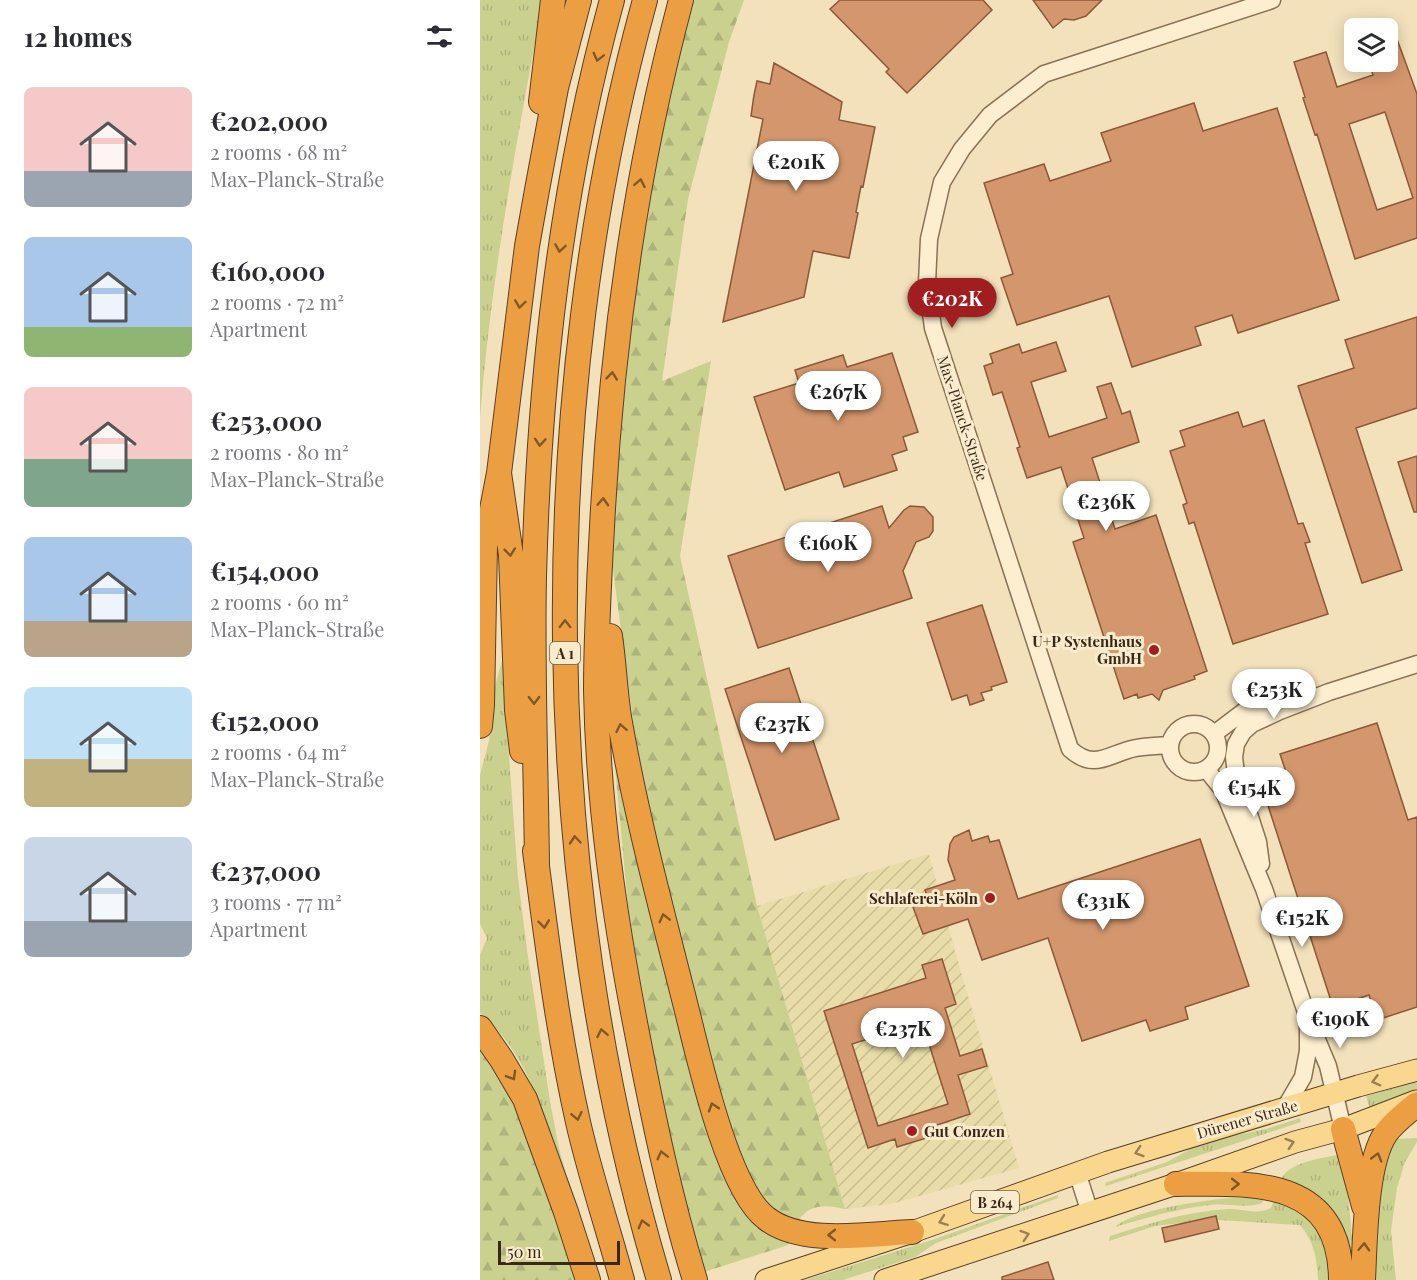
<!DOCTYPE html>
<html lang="en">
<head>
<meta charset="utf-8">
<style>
  :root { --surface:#fff; --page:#f2f2f3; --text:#2b2b33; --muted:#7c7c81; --accent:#a01e20 }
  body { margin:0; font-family:"Playfair Display",serif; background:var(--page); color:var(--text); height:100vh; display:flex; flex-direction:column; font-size:22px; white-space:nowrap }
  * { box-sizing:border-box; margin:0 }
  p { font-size:20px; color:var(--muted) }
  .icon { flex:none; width:33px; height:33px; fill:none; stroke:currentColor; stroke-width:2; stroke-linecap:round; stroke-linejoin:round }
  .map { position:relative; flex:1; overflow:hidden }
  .drawer { display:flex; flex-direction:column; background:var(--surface); width:480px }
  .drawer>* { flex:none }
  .tools { position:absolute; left:864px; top:18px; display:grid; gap:12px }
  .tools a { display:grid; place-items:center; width:54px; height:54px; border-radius:9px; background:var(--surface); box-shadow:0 3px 15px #0003; font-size:30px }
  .scale { position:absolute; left:18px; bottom:15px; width:122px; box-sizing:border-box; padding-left:6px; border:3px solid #39281a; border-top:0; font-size:16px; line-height:21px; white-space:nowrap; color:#39281a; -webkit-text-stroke:4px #f9ebcc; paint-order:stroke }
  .price { position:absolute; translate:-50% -51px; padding:0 14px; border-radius:21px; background:#fff; color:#222; font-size:20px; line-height:39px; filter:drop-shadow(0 2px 3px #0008) }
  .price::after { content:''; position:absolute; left:50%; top:36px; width:18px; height:14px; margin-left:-9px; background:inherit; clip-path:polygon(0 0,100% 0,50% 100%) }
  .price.selected { background:var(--accent); color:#fff }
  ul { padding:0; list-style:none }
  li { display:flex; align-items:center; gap:18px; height:150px; padding:0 24px }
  li span { display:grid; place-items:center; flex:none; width:168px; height:120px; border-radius:9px; color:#555 }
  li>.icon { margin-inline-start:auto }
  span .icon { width:72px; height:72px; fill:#fffc; stroke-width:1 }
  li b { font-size:26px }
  h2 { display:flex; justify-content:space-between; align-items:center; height:72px; padding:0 24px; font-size:26px }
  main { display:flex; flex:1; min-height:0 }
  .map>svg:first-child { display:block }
  .farmland { fill:url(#farmland-furrows) }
  .grass { fill:url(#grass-tufts) }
  .forest { fill:url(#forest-firs) }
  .building { fill:#d4976d; stroke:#8d5837; stroke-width:1.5; fill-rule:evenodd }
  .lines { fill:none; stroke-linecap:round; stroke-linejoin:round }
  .minor-casing { stroke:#8b7054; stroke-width:19 }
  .major-casing { stroke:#583e29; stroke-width:23 }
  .highway-casing { stroke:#583e29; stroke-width:26 }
  .minor { stroke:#fceecf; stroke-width:16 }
  .major { stroke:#fad78e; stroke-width:21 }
  .highway { stroke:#ec9f42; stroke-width:24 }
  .oneway { stroke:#81582a }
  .oneway2 { stroke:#9a8054 }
  .poi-dot { fill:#a01e20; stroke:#f9ebcc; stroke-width:2 }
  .labels { text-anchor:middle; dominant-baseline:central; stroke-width:6; stroke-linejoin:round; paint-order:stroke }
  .shield { fill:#f9ebcc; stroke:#73624f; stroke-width:1.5 }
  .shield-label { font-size:14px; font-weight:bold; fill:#39281a }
  .street-label { font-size:15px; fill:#39281a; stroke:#f9ebcc }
  .poi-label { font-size:15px; font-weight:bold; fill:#39281a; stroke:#f9ebcc; text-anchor:end }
</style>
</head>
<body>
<main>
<section class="drawer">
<h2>12 homes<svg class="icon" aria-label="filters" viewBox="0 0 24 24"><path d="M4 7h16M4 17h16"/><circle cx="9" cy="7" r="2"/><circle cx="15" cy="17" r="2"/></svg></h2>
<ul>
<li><span style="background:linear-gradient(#f6c9c9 70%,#9aa5b1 0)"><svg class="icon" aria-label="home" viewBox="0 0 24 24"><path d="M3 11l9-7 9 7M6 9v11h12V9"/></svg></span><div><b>€202,000</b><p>2 rooms · 68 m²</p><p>Max-Planck-Straße</p></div></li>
<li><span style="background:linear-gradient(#a9c7e8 75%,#8fb573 0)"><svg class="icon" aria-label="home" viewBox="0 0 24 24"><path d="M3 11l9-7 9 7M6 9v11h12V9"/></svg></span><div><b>€160,000</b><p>2 rooms · 72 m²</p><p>Apartment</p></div></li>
<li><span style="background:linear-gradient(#f6c9c9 60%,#7fa58c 0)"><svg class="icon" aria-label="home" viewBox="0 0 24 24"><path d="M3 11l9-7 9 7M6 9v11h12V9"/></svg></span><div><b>€253,000</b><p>2 rooms · 80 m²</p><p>Max-Planck-Straße</p></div></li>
<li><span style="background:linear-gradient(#a9c7e8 70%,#b9a48a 0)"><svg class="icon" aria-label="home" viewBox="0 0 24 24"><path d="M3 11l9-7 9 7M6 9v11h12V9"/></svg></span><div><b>€154,000</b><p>2 rooms · 60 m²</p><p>Max-Planck-Straße</p></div></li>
<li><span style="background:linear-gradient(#bfe0f5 60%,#c2b280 0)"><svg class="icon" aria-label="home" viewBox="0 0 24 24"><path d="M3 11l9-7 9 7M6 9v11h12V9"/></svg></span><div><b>€152,000</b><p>2 rooms · 64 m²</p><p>Max-Planck-Straße</p></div></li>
<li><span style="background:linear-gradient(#c9d6e8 70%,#9aa5b1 0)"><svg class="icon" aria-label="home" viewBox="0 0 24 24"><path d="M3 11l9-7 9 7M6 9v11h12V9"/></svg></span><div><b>€237,000</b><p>3 rooms · 77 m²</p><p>Apartment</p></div></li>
</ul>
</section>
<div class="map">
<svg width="937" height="1280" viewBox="0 0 937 1280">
  <defs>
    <pattern id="farmland-furrows" width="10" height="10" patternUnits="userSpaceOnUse" patternTransform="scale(1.5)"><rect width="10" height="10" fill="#e8dda8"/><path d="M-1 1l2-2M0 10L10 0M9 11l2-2" fill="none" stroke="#c8be90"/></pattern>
    <pattern id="grass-tufts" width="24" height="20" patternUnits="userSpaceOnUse" patternTransform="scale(1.5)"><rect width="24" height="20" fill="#cad18f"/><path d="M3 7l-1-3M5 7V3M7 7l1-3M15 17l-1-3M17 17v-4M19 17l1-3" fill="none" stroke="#aeb37b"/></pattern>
    <pattern id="forest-firs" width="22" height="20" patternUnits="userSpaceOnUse" patternTransform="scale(1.5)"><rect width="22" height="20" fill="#cad18f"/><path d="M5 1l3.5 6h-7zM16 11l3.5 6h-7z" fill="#aeb37b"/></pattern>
  </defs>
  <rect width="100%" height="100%" fill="#f2e1bb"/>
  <path class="farmland" d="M449,854l27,101 63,213 -128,36 -46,5 -88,-303z"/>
  <path class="grass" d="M0,0h63c-26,139 -52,277 -63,418z
    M22,661l16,217 9,72 23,151 9,48 9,31 -4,1c-18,-60 -34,-126 -84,-168v-58l7,-17 -7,-14v-149l9,-34 5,-51z
    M937,1081v8l-47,21 -4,-14z
    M820,1118l1,4 -195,64 -1,-3 62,-21 36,-20 63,-13z
    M937,1138v4l-12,20 -8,26 -6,43 5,49h-22l6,-94 14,-47z
    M861,1154c8,43 13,83 11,126l-4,-25 -69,-73c9,-21 42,-23 62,-28z
    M578,1195v3l-122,45 -21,14 -72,23h-38l130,-41z
    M750,1198h34l-2,5c-15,6 -35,0 -51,2 -33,3 -65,13 -96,22 20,-18 87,-26 115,-29z
    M794,1200c25,8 46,23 53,51 2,9 2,20 2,29h-11c-1,-21 -4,-39 -18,-55l-83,-5 -2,-4 -32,7 -28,3 -46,15 1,-5c38,-12 77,-25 119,-27 14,0 28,6 42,-1z"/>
  <path class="forest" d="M214,0h50l-15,42 -41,157 -26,182 49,-20 -31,195 77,350 88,303c-19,-4 -35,-6 -47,12l-25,-13 -13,-14 -10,-16 -10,-23 -31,-106 -41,-150 -32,-156 -25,-188 23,-290 22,-121z
    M132,735l97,390 82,116 -3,4 -12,4 -72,23 -35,-132 -35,-186 -6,-48z
    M0,1038l29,42 68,200h-97z"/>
  <path class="building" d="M360,0h143l9,10 -85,83 -21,-21 3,-3 -59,-60z
    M553,0h69l-16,16 -12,4 -10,-1 -11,9z
    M908,20h2l27,74v144l-62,21 -38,-125 -2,1 -12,-37 2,-1 -11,-35 32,-10 11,35 36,-12 -4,-13h19zM905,112l28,86 -36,12 -28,-86z
    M294,63l68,39 -3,18 36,7 -12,60 -2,-1 -5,26 2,1 -9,45 -36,-7 -9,46 -81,25 40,-203 -12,-3 3,-21 3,-14 13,3z
    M714,103l9,28 74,-23 62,192 -101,33 -6,-18 -37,12 6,18 -69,22 -23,-71 -92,29 -16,-47 12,-4 -29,-91 60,-19 6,17 61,-20 -10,-28z
    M937,317v91l-61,20 46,142 -40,13 -64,-197 56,-18 -9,-28z
    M576,342l10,29 -35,11 18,55 58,-19 -10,-31 14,-4 11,31 8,-3 9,31 -47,16 23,71 41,-14 51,156 -13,5 1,3 -32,11 -4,10 -7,-6 -14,4 -1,-4 -13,5 -51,-157 11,-4 -23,-71 -34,11 -10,-30 3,-1 -18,-55 -9,3 -9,-29 9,-3 -3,-9 29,-10 3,9z
    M412,353l26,79 -15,5 4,13 -15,5 5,15 -53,17 -5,-15 -54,18 -31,-93 45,-14 -4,-13 48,-15 4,12z
    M758,412l5,15 21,-7 34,104 5,-1 7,19 -5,1 23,71 -95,30 -39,-122 -5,2 -6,-19 4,-2 -17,-52 15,-5 -5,-15z
    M937,456v56h-3l-16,-50z
    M402,506l7,22 15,-18 6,-4 14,1 9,10v14l-4,6 -13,5 -13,29 9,27 -154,50 -30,-92z
    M502,605l25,77 -16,5 1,3 -11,3 3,7 -14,5 -3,-10 -15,5 -25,-77z
    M309,668l50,151 -64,21 -50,-151z
    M897,723l31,97 9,-3v190l-40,13 -8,-25 -36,12 -71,-220 26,-9 -8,-24z
    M489,830l3,11 16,-5 2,6 9,-2 19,59 182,-60 49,147 -64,21 3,12 -38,12 -4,-11 -64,21 -34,-103 -66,22 -14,-41 -45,15 -10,-27 16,-5 -4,-12 30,-10 -7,-20 2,-16 4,-7z
    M462,959l14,45 -11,4 15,48 22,-7 5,17 -29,9 12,39 -39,13 2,9 -36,11 -2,-8 -27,9 -44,-137 102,-33 -4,-13zM442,1022l26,82 -70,22 -26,-82z
    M736,1216l3,13 -54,13 -3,-14z
    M568,1262l6,18h-52v-3z"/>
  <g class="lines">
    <g class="minor-casing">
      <path id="minor" d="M690 748a24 24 0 1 1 48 0a24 24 0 1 1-48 0Z
        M734,734l29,-22 50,-17
        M689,745c-11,1 -22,1 -33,3 -27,5 -41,24 -66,1l-137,-421 -6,-45 2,-44 13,-57 20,-33 28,-34 54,-41 228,-74
        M726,769l17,21 41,99 44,129 20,48 15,63
        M781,864l-3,-22 -22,-68 -2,-17 2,-13 7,-12 9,-8 28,-13 49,-19 88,-28
        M805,1108l18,-31 5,-26v-26
        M597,1172l13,41"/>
    </g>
    <g class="major-casing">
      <path id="major" d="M286,1280l146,-48 196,-70 250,-76 59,-16
        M405,1280l291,-96 119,-42 48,-13 73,-28"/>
    </g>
    <g class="highway-casing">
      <path id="highway" d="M165,0c-112,406 -106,877 14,1280
        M201,0c-46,173 -70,348 -79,527 -3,54 -6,109 -6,163 2,116 19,230 41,343 16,83 33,166 58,247
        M61,102l12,-102
        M19,473l12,82 6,155 5,41
        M130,636c4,27 5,55 9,81 16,93 40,183 63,274 14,53 43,196 84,227 35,28 103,16 146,14
        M0,726l2,-21 3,-159 14,-73 28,-227 10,-56 19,-102 23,-88
        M55,851c12,91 23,182 43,271 12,53 30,106 44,158
        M57,866c-1,-96 -5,-193 -3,-289 5,-195 26,-388 78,-577
        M0,1028l22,32 23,39 41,113 22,68
        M863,1129l21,77
        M696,1184c77,-1 164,-7 165,96
        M883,1280c2,-37 2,-117 23,-147 8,-11 20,-20 31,-29"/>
    </g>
    <use href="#minor" class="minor"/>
    <use href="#major" class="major"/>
    <use href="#highway" class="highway"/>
  </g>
  <defs><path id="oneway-chevron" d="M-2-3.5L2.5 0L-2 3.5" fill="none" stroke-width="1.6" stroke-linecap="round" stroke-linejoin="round" transform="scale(1.5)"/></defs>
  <g class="oneway">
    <use href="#oneway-chevron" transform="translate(118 57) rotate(104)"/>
    <use href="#oneway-chevron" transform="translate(160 183) rotate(-79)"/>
    <use href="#oneway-chevron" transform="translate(80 248) rotate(99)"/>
    <use href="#oneway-chevron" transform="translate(40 304) rotate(98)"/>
    <use href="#oneway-chevron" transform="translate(132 376) rotate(-84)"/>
    <use href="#oneway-chevron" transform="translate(60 442) rotate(94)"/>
    <use href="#oneway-chevron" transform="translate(123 502) rotate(-87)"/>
    <use href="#oneway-chevron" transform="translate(30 552) rotate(84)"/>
    <use href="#oneway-chevron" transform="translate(85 624) rotate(-90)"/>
    <use href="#oneway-chevron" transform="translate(54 700) rotate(89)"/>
    <use href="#oneway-chevron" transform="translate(141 728) rotate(-101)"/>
    <use href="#oneway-chevron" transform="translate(95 840) rotate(-95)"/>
    <use href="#oneway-chevron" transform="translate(184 918) rotate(-104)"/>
    <use href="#oneway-chevron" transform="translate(64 924) rotate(83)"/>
    <use href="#oneway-chevron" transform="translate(122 1033) rotate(-101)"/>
    <use href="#oneway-chevron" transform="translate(32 1076) rotate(60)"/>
    <use href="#oneway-chevron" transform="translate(233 1107) rotate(-108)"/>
    <use href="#oneway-chevron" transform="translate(97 1116) rotate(78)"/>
    <use href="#oneway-chevron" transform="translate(182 1155) rotate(-104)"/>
    <use href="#oneway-chevron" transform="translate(897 1157) rotate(-74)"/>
    <use href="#oneway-chevron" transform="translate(755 1184)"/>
    <use href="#oneway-chevron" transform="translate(163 1224) rotate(-105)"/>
    <use href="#oneway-chevron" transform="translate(352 1235) rotate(180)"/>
    <use href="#oneway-chevron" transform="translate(884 1247) rotate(-87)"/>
  </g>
  <g class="oneway2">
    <use href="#oneway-chevron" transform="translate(896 1081) rotate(165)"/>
    <use href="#oneway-chevron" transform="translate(810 1143) rotate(-18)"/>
    <use href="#oneway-chevron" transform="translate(659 1152) rotate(162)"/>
    <use href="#oneway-chevron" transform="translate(463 1221) rotate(160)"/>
    <use href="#oneway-chevron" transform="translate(545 1235) rotate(-18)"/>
  </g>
  <g class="poi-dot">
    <circle cx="674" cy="650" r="6"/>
    <circle cx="510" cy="898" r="6"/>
    <circle cx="432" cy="1131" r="6"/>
  </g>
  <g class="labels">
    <g class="shield">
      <rect x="70" y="642" width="30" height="22" rx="4.5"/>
      <rect x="491" y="1191" width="48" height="22" rx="4.5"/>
    </g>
    <g class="shield-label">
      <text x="85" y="653">A 1</text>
      <text x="515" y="1202">B 264</text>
    </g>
    <g class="street-label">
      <text transform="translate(483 418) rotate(72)">Max-Planck-Straße</text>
      <text transform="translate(767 1119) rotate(-16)">Dürener Straße</text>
    </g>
    <g class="poi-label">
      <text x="662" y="641">U+P Systenhaus<tspan x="662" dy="17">GmbH</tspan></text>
      <text x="498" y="898">Schlaferei-Köln</text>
      <text x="444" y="1131" text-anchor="start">Gut Conzen</text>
    </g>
  </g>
</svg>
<div class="tools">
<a><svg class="icon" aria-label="layers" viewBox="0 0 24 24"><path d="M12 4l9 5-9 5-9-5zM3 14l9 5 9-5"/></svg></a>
</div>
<div class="scale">50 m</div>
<b class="price" style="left:316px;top:192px">€201K</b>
<b class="price selected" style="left:472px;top:329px">€202K</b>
<b class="price" style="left:358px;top:422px">€267K</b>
<b class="price" style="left:626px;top:532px">€236K</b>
<b class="price" style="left:348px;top:573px">€160K</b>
<b class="price" style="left:794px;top:720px">€253K</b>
<b class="price" style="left:302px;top:754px">€237K</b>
<b class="price" style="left:774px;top:818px">€154K</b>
<b class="price" style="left:623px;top:931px">€331K</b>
<b class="price" style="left:822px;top:948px">€152K</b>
<b class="price" style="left:860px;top:1049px">€190K</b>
<b class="price" style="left:423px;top:1059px">€237K</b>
</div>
</main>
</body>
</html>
